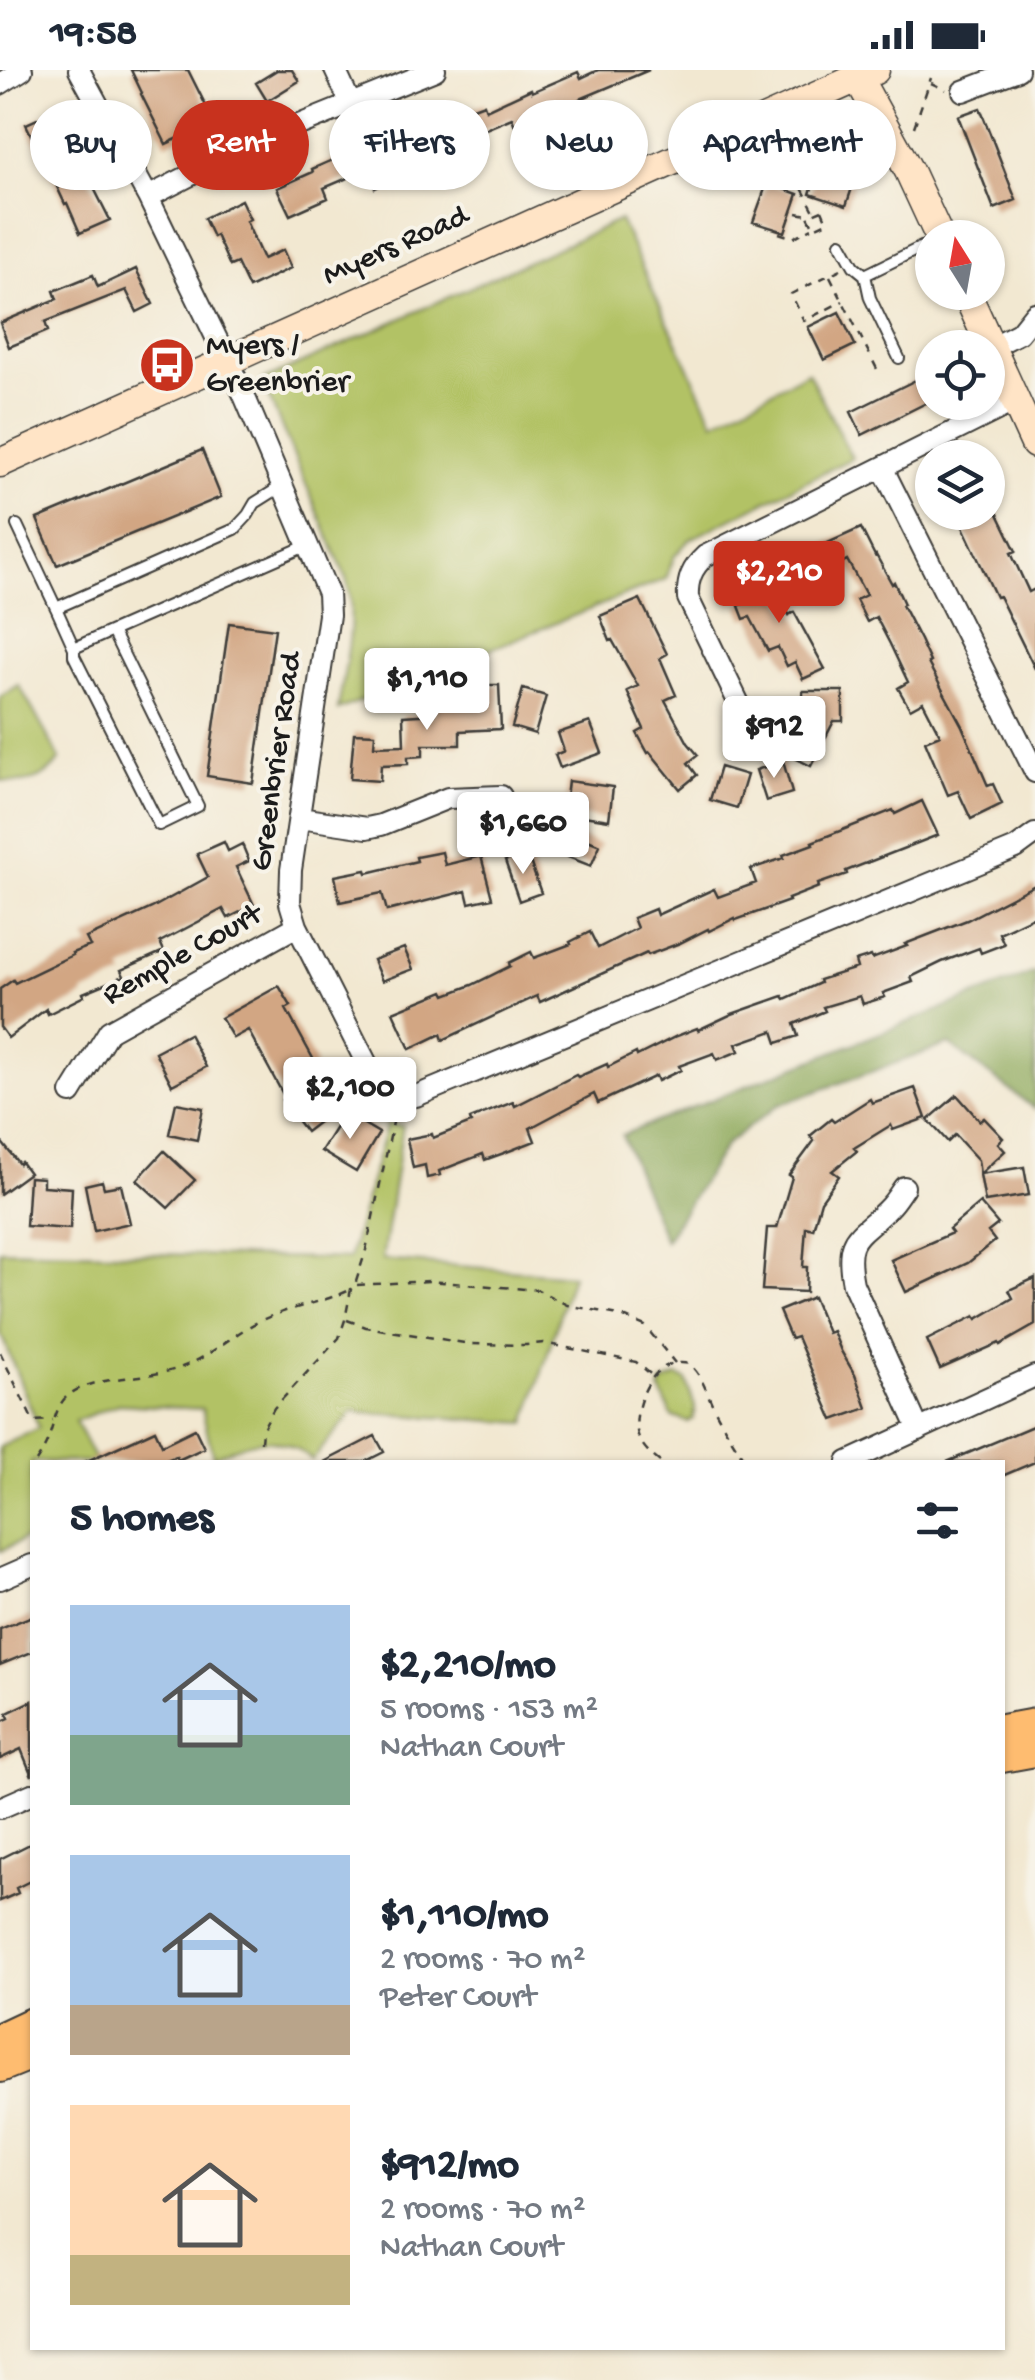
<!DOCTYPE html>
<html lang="en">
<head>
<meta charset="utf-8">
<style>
  :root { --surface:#fff; --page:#f2f2f3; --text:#1f2937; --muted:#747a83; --accent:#c8321e }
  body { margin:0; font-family:"Gochi Hand",sans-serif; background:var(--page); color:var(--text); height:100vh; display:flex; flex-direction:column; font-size:38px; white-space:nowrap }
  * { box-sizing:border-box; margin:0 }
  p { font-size:32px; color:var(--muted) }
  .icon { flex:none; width:55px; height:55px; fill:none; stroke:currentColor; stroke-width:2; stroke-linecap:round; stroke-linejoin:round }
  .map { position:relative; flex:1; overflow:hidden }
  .panel { position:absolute; left:30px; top:1390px; width:975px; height:890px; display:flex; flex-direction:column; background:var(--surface); border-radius:0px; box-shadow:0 2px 8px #0004 }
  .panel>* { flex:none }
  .hud { position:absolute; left:30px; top:30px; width:975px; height:90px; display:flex; gap:20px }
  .needle { width:65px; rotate:349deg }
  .fabs { position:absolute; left:915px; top:150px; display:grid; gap:20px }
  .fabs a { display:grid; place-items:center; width:90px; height:90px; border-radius:50%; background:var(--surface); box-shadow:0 2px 8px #0004; font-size:50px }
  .price { position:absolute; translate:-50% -85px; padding:0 22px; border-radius:10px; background:#fff; color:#222; font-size:32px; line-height:65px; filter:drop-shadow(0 2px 5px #0008) }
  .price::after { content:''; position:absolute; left:50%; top:60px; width:30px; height:22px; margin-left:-15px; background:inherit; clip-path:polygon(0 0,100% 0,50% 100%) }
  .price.selected { background:var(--accent); color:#fff }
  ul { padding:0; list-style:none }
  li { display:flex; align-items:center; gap:30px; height:250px; padding:0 40px }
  li span { display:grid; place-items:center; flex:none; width:280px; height:200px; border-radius:0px; color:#555 }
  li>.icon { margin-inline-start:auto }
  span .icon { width:120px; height:120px; fill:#fffc; stroke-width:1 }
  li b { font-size:42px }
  h2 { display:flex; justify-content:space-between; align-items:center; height:120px; padding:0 40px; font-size:42px }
  .chip { padding:0 35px; border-radius:45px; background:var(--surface); box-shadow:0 2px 8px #0004; font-size:35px; line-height:90px }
  .chip.selected { background:var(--accent); color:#fff }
  .status { display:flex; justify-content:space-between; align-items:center; height:70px; padding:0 50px; background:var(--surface); direction:ltr }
  .status svg { height:28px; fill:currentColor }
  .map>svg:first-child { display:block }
  .green { fill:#b2c265; stroke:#676f40; stroke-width:2.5 }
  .forest { fill:#8da85a; stroke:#54623b; stroke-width:2.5 }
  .building { fill:#d2a683 }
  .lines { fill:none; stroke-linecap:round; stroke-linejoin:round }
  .service-casing { stroke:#3c3b37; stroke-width:14 }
  .minor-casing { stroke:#3c3b37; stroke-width:24 }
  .secondary-casing { stroke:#3c3b37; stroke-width:31 }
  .primary-casing { stroke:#3c3b37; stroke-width:34 }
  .path { stroke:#3c3b37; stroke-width:2.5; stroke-dasharray:8 8; stroke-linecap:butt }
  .service { stroke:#fff; stroke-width:10 }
  .minor { stroke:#fff; stroke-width:20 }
  .secondary { stroke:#ffe4c6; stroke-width:28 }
  .primary { stroke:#febc70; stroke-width:30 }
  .labels { text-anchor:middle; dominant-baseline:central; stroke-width:8; stroke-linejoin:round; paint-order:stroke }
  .street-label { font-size:32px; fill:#1c1c1c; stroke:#f7f3e8 }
  .poi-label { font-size:32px; fill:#1c1c1c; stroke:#f7f3e8; text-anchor:start }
</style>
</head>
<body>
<div class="status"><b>19:58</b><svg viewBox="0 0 49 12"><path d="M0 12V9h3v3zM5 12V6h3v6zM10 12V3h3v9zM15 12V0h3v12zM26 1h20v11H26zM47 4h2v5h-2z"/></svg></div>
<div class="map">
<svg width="1035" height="2310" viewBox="0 0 1035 2310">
  <rect width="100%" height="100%" fill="#f7f3e8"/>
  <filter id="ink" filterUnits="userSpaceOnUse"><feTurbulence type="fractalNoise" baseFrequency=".01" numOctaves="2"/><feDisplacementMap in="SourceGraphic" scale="20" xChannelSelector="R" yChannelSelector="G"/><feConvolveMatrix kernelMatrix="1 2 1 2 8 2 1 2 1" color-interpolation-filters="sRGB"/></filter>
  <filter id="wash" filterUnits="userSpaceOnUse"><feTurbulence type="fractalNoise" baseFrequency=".0048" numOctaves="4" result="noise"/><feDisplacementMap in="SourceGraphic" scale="40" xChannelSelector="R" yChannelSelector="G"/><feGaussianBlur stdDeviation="2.25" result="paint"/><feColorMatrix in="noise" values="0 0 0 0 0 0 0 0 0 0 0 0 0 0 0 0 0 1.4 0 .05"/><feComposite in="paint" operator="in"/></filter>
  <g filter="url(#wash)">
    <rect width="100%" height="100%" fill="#f2e8d1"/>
    <path class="green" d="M620,150l94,202 94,-50 44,86 -163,82 -15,17 -8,22 -328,131c6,-42 20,-90 8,-132l-84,-197z
      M19,615l41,74c-13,21 -36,27 -60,21v-83z
      M387,1053l16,3 -21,134 190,15 -46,148 -173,-11 -41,48c-36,-30 -61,-20 -99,-3l-11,-48 -84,-5 -43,17 21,41h-64v74l-32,15v-104l39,-19 -39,-96v-82l349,9z
      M677,1306l9,4 9,27 -2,12 -6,3 -15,-6 -12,-26 3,-7z"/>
    <path class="forest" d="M1035,902v137l-86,-65 -171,61 -52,39 -61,97 -43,-106z"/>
    <g id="blocks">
      <path class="building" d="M131,0h57l26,52 -48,22 -25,-50 1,-1z
        M277,0h15l7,11 -32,20 -11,-18z
        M598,0h51l-90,38 -1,-3 -43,21 -3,-8 -48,20 -1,-3 -41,19 4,9 -51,25 -9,-18 -42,18 4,10 -38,17 -13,-27 36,-16 -1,-3 32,-14 2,5 42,-22 3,6 45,-22 48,-18 2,6 45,-21 1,3 46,-20 3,6z
        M980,38l36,92 -22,9 -36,-93z
        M55,41l55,109 -30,13 -13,-30 -2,1 -14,-30h-2l-23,-50z
        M821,90l36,13 -11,33 -36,-12z
        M767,113l31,11 -13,38 -32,-10z
        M241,130l9,19 -4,2 17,38 20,-9 8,18 -42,20 -12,-25 -7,3 -14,-31 -3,2 -9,-19z
        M136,199l17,35 -16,8 -11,-22 -81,32 3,9 -39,16 -9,-24 57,-24 -3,-8 39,-16 5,12z
        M839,242l16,33 -31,15 -16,-33z
        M932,302v28l-70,35 -11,-23z
        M202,380l19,47 -164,68 -20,-46z
        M956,442h41l19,39 -5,2 18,39 6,-3v80l-36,-73 -3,1z
        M861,458l14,28 1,-1 16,29 2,-2 10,22 -2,1 18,35 10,22 -2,1 34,63 26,60 5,-2 9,20 -31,15 -13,-28 -10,4 -23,-54 15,-6 -17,-33 -13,7 -12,-21 10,-6 -18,-38 -14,-27 -9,5 -11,-22 10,-5 -19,-35 -13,7 -11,-22z
        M771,504l18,41 5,-3 31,57 -22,10 -8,-17 -8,4 -9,-19 -10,4 -18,-34 -6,2 -5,-13 8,-4 -7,-15z
        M640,529l27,55 -7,4 16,37 -11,5 23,43 10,12 -10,8 9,12 -17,14 -30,-37 -2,1 -11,-20 7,-4 -17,-38 11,-5 -26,-46 -2,1 -10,-25z
        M229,553l46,6 -22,154 -46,-7z
        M478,615h21l2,44 -41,2v14h-37v11l-15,1v7l-27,1 -1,16 -30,-2 4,-46 21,1 -1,12 30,-1 -1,-29 31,-2v-13l45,-1z
        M523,619l23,7 -11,38 -23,-7z
        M803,621h40v30h-9l-23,45 -22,-11 25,-49h-11z
        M590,652l12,31 -42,15 -5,-13 9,-4 -6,-18z
        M783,691l9,32 -26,8 -10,-31z
        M720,697l27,8 -10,33 -27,-8z
        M568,711l45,6 -4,33 -32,-5 2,-15 -13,-2z
        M922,731l16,34 -92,36 1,3 -29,10 1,3 -31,12 1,2 -53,19 -1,-2 -26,13 -1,-2 -28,14 -32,12 -1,-2 -107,49 -3,-6 -94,44 -2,-6 -31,15 -17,-37 51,-21 2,4 26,-10 38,-19 -1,-3 22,-11 3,6 37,-14 -1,-2 20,-10 8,16 39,-20 -4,-10 22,-9 2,6 57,-26 4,8 38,-14 -5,-14 33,-11 -1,-3 30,-11 -1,-2 81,-32 2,4z
        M561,759l39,16 -9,21 -28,-11 3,-6 -11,-5z
        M224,772l4,9 14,-7 7,17 -13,6 18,38 -26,13 -5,-9 -63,33 4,9 -43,19 3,6 -41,17 1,3 -36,18 -2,-5 -38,29 -8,-11v-38l13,-9 2,3 58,-28 -1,-2 18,-7 -4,-8 66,-30 56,-31 -11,-23z
        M442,782l3,13 36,-9 11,42 -23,5 -3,-12 -79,20 -5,-18 -42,9 -5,-26 31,-6 1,3 50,-12 -1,-4z
        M527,783l14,40 -22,8 -14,-40z
        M1035,815v31l-36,17 5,11 -23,9 -2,-5 -37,14 -31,15 2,5 -30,11 2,4 -22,7 -3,-8 -37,11 2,4 -31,13 4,12 -21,7 -4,-12 -37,13 3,7 -22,9 -3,-7 -35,13 2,4 -23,11 -2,-5 -58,27 -4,-9 -64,34 5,13 -31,12 -19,7 -2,-6 -44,17 1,4 -13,3 -2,-13 -12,3 -6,-29 25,-5 1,4 38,-15 -1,-4 43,-17 2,4 61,-31 2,2 29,-13 1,3 28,-14 1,3 40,-20 20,-8 1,2 34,-16 51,-18 2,3 35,-16 -1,-3 38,-12 -2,-7 16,-5 1,3 35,-13 -2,-2 62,-24z
        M404,878l9,21 -31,12 -9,-21z
        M279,916l12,20 -5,3 30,55 -4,2 29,39 -35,27 -24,-32 3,-2 -37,-68 -15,8 -12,-20z
        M189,964l17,33 -34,18 -17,-33z
        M915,1018l11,30 -33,12 -2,-5 -37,23 3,3 -25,20 7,5 -18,25 -8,28 -7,-2 -3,40h4l-1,25 -44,-2 5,-62h10l15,-51 -3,-2 25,-34 -4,-5 21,-17 3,3 36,-23 2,4z
        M957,1025l23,26 4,-3 19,20 -5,5 7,8 -25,23 -2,-14 -23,-25 -7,7 -20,-22z
        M176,1033l27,5 -6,32 -28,-6z
        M345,1043l34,20 -23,39 -35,-21z
        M0,1070l19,24 2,-2 8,11 -29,21z
        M164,1081l31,29 -27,28 -31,-28z
        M1024,1097l5,28 -44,7 -5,-28z
        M29,1107l14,1v8l29,2 -2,41 -44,-3z
        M102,1111l2,7 17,-3 9,38 -36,8 -9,-46z
        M980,1133l18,21 -10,8 7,9 -27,22 -62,29 -15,-32 61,-27 -3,-4z
        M1035,1208v47l-35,20 -1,-2 -59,26 -13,-29 48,-24 2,3 36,-21 -4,-8z
        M813,1227l15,36 5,-2 8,20 14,24 12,33 -34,12 -36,-83 -6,2 -12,-28z
        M1035,1355v37l-33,14v-14h-55z
        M195,1359l9,19 -26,12 -2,-4 -14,6h-77l70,-32 7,15z
        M375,1366l9,16 -20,10h-40z
        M32,1546v36l-32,13v-36z
        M32,1631v75l-11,-27 -21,10v-37l9,-4 -2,-5z
        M32,1773v37l-16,8 2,5 -18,8v-42z"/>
    </g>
  </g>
  <g filter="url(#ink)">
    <use href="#blocks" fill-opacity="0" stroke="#3c3b37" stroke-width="2.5"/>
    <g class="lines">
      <g class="service-casing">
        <path id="service" d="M841,173l13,23 11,9
          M899,288l-29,-60 -5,-23 67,-33
          M282,416l-27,17 -7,12 -13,14 -179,79 18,40v8l85,169 39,-19 -86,-175 196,-86
          M17,455l39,83
          M74,578l38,-17"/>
      </g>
      <g class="minor-casing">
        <path id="minor" d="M79,0l69,127 95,196 85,200 1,22 -38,255 -1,33 7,23 78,154c11,12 24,19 41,16l600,-248 19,-14
          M335,0l15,32
          M0,14l22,-14
          M963,21l55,-21
          M148,127l99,-51 188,-76
          M992,277l27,-14 16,-20
          M883,399l152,303
          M743,642l-55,-114c-1,-18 4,-30 17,-42l310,-155
          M300,748l67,10 14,-3 67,-27 53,-2
          M71,1023l38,-62 188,-105
          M904,1117c-5,7 -9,14 -15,20 -29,31 -46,26 -36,77l66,146
          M848,1392l187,-86
          M0,1509l32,-14
          M0,1738l32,-14"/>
      </g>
      <g class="secondary-casing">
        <path id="secondary" d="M858,8l51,93 31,67
          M966,222l69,152
          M0,393l875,-393"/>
      </g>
      <g class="primary-casing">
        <path id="primary" d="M1002,1660l33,-6
          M1002,1687l33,-6
          M0,1968l32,-15
          M0,1997l32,-13"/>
      </g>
      <path class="path" d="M931,13l15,7
        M914,57l17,-49
        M780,76l35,67
        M805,87l10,4 -11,29 -34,-10 2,-7z
        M822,140l-14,6 6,12 13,-6 -5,-12 2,-7
        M797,143l10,2
        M779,163l14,5 19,-10
        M841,199l-50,25 13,27 39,-20
        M830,206l47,93
        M357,1215l72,-4 109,9 29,15 52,10 26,11 30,37
        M347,1250l19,7 105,17 55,1 18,-2 92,19 18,15
        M0,1282l33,69 20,-1
        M261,1372l1,-12 12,-22 65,-70 6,-18 6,-31 4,-4 11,-35 29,-137
        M36,1392c4,-6 8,-13 11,-20 7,-16 8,-38 23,-48 29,-20 79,-14 112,-27 30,-11 51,-34 80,-47 28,-13 60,-17 88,-30
        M660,1392c-10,-8 -21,-18 -23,-31 -4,-24 14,-67 40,-68 7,0 10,-1 15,4 10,9 16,29 22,41 10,19 21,37 32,54
        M32,1400v21"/>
      <use href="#service" class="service"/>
      <use href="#minor" class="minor"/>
      <use href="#secondary" class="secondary"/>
      <use href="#primary" class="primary"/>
    </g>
  </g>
  <defs>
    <g id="bus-disc" transform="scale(2.875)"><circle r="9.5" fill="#c8321e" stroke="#f7f3e8"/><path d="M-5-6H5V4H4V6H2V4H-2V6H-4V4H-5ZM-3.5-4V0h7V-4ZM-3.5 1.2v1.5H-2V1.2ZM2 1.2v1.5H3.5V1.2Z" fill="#fff"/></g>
  </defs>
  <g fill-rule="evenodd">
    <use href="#bus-disc" x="167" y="295"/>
  </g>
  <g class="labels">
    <g class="street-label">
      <text transform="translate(396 177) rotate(-24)">Myers Road</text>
      <text transform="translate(278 692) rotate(-82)">Greenbrier Road</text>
      <text transform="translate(183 886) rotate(-29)">Remple Court</text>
    </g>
    <g class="poi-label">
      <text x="206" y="277">Myers /<tspan x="206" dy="37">Greenbrier</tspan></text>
    </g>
  </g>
</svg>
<div class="fabs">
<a><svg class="needle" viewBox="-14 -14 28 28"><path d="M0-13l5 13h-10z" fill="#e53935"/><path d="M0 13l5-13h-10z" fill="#747a83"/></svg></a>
<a><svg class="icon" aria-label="locate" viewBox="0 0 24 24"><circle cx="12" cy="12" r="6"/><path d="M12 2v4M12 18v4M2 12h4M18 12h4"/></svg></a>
<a><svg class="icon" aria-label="layers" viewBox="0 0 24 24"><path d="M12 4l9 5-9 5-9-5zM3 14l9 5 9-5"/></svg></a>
</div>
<b class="price selected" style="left:779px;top:556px">$2,210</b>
<b class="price" style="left:427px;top:663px">$1,110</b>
<b class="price" style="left:774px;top:711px">$912</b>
<b class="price" style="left:523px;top:807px">$1,660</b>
<b class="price" style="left:350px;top:1072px">$2,100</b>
<div class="hud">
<a class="chip">Buy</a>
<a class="chip selected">Rent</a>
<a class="chip">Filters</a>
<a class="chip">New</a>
<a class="chip">Apartment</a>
</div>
<section class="panel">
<h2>5 homes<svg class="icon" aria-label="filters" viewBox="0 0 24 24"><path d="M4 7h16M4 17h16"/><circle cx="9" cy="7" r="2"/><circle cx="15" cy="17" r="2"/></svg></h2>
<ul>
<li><span style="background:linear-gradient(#a9c7e8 65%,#7fa58c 0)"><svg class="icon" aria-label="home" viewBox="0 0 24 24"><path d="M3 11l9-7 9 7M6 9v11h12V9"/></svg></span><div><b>$2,210/mo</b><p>5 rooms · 153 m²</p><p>Nathan Court</p></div></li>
<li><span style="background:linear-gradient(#a9c7e8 75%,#b9a48a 0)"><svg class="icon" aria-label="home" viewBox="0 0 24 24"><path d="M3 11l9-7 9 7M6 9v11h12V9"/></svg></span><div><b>$1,110/mo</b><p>2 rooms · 70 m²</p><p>Peter Court</p></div></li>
<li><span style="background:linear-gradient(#ffd9b3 75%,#c2b280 0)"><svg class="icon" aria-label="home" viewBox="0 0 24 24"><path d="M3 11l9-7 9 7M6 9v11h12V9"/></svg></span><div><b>$912/mo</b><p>2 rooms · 70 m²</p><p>Nathan Court</p></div></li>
</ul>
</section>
</div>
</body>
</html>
